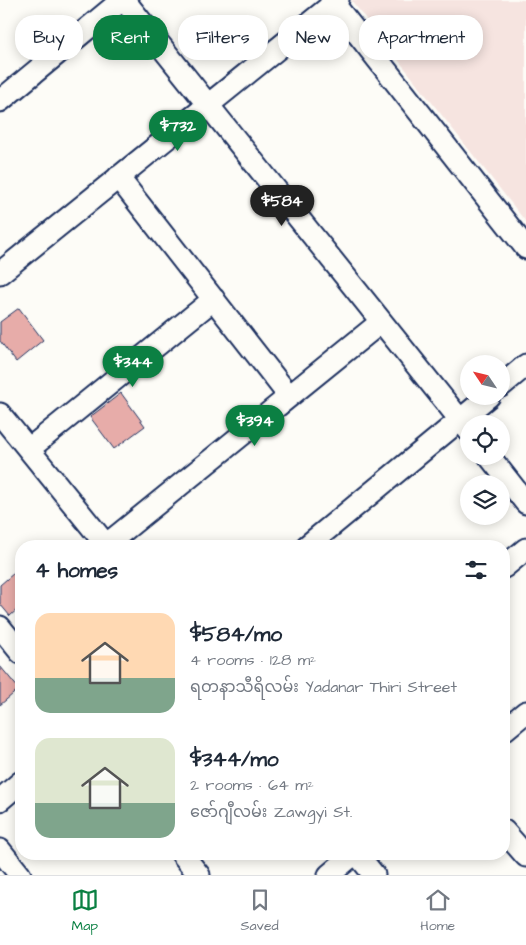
<!DOCTYPE html>
<html lang="en">
<head>
<meta charset="utf-8">
<style>
  :root { --surface:#fff; --page:#f6f6f7; --text:#1f2937; --muted:#747a83; --line:#e0e1e3; --accent:#0b8043 }
  body { margin:0; font-family:"Architects Daughter","Noto Sans Myanmar",sans-serif; background:var(--page); color:var(--text); height:100vh; display:flex; flex-direction:column; font-size:19px; white-space:nowrap }
  * { box-sizing:border-box; margin:0 }
  p { font-size:16px; color:var(--muted) }
  .icon { flex:none; width:28px; height:28px; fill:none; stroke:currentColor; stroke-width:2; stroke-linecap:round; stroke-linejoin:round }
  .map { position:relative; flex:1; overflow:hidden }
  .panel { position:absolute; left:15px; top:540px; width:495px; height:320px; display:flex; flex-direction:column; background:var(--surface); border-radius:20px; box-shadow:0 2px 12px #0003 }
  .panel>* { flex:none }
  .hud { position:absolute; left:15px; top:15px; width:496px; height:45px; display:flex; gap:10px }
  .needle { width:32px; rotate:305deg }
  .controls { position:absolute; left:460px; top:355px; display:grid; gap:10px }
  .controls a { display:grid; place-items:center; width:50px; height:50px; border-radius:50%; background:var(--surface); box-shadow:0 2px 12px #0003; font-size:25px }
  .price { position:absolute; translate:-50% -42px; padding:0 11px; border-radius:18px; background:var(--accent); color:#fff; font-size:16px; line-height:32px; filter:drop-shadow(0 1px 2px #0008) }
  .price::after { content:''; position:absolute; left:50%; top:30px; width:15px; height:11px; margin-left:-8px; background:inherit; clip-path:polygon(0 0,100% 0,50% 100%) }
  .price.on { background:#222; color:#fff }
  ul { padding:0; list-style:none }
  li { display:flex; align-items:center; gap:15px; height:125px; padding:0 20px }
  li span { display:grid; place-items:center; flex:none; width:140px; height:100px; border-radius:15px; color:#555 }
  li>.icon { margin-inline-start:auto }
  span .icon { width:60px; height:60px; fill:#fffc; stroke-width:1 }
  li b { font-size:21px }
  h2 { display:flex; justify-content:space-between; align-items:center; height:60px; padding:0 20px; font-size:21px }
  .chip { padding:0 18px; border-radius:20px; background:var(--surface); box-shadow:0 2px 12px #0003; font-size:18px; line-height:45px }
  .chip.on { background:var(--accent); color:#fff }
  .tabs { display:flex; justify-content:space-around; align-items:center; height:70px; border-top:1px solid var(--line); background:var(--surface); font-size:14px; color:var(--muted) }
  .tabs a { display:grid; justify-items:center; gap:2px }
  .tabs .on { color:var(--accent) }
  .map>svg:first-child { display:block }
  .built { fill:#f6e4e0 }
  .building { fill:#e7aca9; stroke:#1b2f5e }
  .lines { fill:none; stroke-linecap:round; stroke-linejoin:round }
  .minor-casing { stroke:#1b2f5e; stroke-width:25 }
  .minor { stroke:#fdfcf7; stroke-width:21 }
</style>
</head>
<body>
<div class="map">
<svg width="526" height="875" viewBox="0 0 526 875">
  <rect width="100%" height="100%" fill="#fdfcf7"/>
  <filter id="ink" filterUnits="userSpaceOnUse"><feTurbulence type="fractalNoise" baseFrequency=".02" numOctaves="2"/><feDisplacementMap in="SourceGraphic" scale="10" xChannelSelector="R" yChannelSelector="G"/><feConvolveMatrix kernelMatrix="1 2 1 2 8 2 1 2 1" color-interpolation-filters="sRGB"/></filter>
  <g filter="url(#ink)">
    <path class="built" d="M351,0h175v222z"/>
    <path class="building" d="M19,308l24,32 -27,22 -16,-21v-19z
      M121,393l24,33 -31,23 -24,-32z
      M21,567v39l-11,10 -10,-12v-19z
      M0,666l19,23 -19,16z"/>
    <g class="lines">
      <g class="minor-casing">
        <path id="minor" d="M124,0l345,431
          M331,0l195,248
          M0,101l122,-101
          M118,177l171,219
          M0,273l338,-273
          M501,386l25,-21
          M0,414l107,132
          M29,449l185,-150
          M489,456l37,47
          M106,545l275,-223
          M307,546l182,-150
          M504,567l22,-18
          M0,627l21,26
          M504,730l22,-18
          M0,800l21,-18
          M504,831l22,25
          M0,850l20,25
          M182,854l17,21
          M357,854l17,21
          M329,875l25,-21"/>
      </g>
      <use href="#minor" class="minor"/>
    </g>
  </g>
</svg>
<div class="controls">
<a><svg class="needle" viewBox="-14 -14 28 28"><path d="M0-13l5 13h-10z" fill="#e53935"/><path d="M0 13l5-13h-10z" fill="#747a83"/></svg></a>
<a><svg class="icon" aria-label="locate" viewBox="0 0 24 24"><circle cx="12" cy="12" r="6"/><path d="M12 2v4M12 18v4M2 12h4M18 12h4"/></svg></a>
<a><svg class="icon" aria-label="layers" viewBox="0 0 24 24"><path d="M12 4l9 5-9 5-9-5zM3 14l9 5 9-5"/></svg></a>
</div>
<b class="price" style="left:178px;top:152px">$732</b>
<b class="price on" style="left:282px;top:227px">$584</b>
<b class="price" style="left:133px;top:388px">$344</b>
<b class="price" style="left:255px;top:447px">$394</b>
<div class="hud">
<a class="chip">Buy</a>
<a class="chip on">Rent</a>
<a class="chip">Filters</a>
<a class="chip">New</a>
<a class="chip">Apartment</a>
</div>
<section class="panel">
<h2>4 homes<svg class="icon" aria-label="filters" viewBox="0 0 24 24"><path d="M4 7h16M4 17h16"/><circle cx="9" cy="7" r="2"/><circle cx="15" cy="17" r="2"/></svg></h2>
<ul>
<li><span style="background:linear-gradient(#ffd9b3 65%,#7fa58c 0)"><svg class="icon" aria-label="home" viewBox="0 0 24 24"><path d="M3 11l9-7 9 7M6 9v11h12V9"/></svg></span><div><b>$584/mo</b><p>4 rooms · 128 m²</p><p>ရတနာသီရိလမ်း Yadanar Thiri Street</p></div></li>
<li><span style="background:linear-gradient(#dfe7d0 65%,#7fa58c 0)"><svg class="icon" aria-label="home" viewBox="0 0 24 24"><path d="M3 11l9-7 9 7M6 9v11h12V9"/></svg></span><div><b>$344/mo</b><p>2 rooms · 64 m²</p><p>ဇော်ဂျီလမ်း Zawgyi St.</p></div></li>
</ul>
</section>
</div>
<nav class="tabs">
<a class="on"><svg class="icon" aria-label="map" viewBox="0 0 24 24"><path d="M3 6l6-2 6 2 6-2v14l-6 2-6-2-6 2zM9 4v14M15 6v14"/></svg>Map</a>
<a><svg class="icon" aria-label="saved" viewBox="0 0 24 24"><path d="M7 4h10v16l-5-4-5 4z"/></svg>Saved</a>
<a><svg class="icon" aria-label="home" viewBox="0 0 24 24"><path d="M3 11l9-7 9 7M6 9v11h12V9"/></svg>Home</a>
</nav>
</body>
</html>
